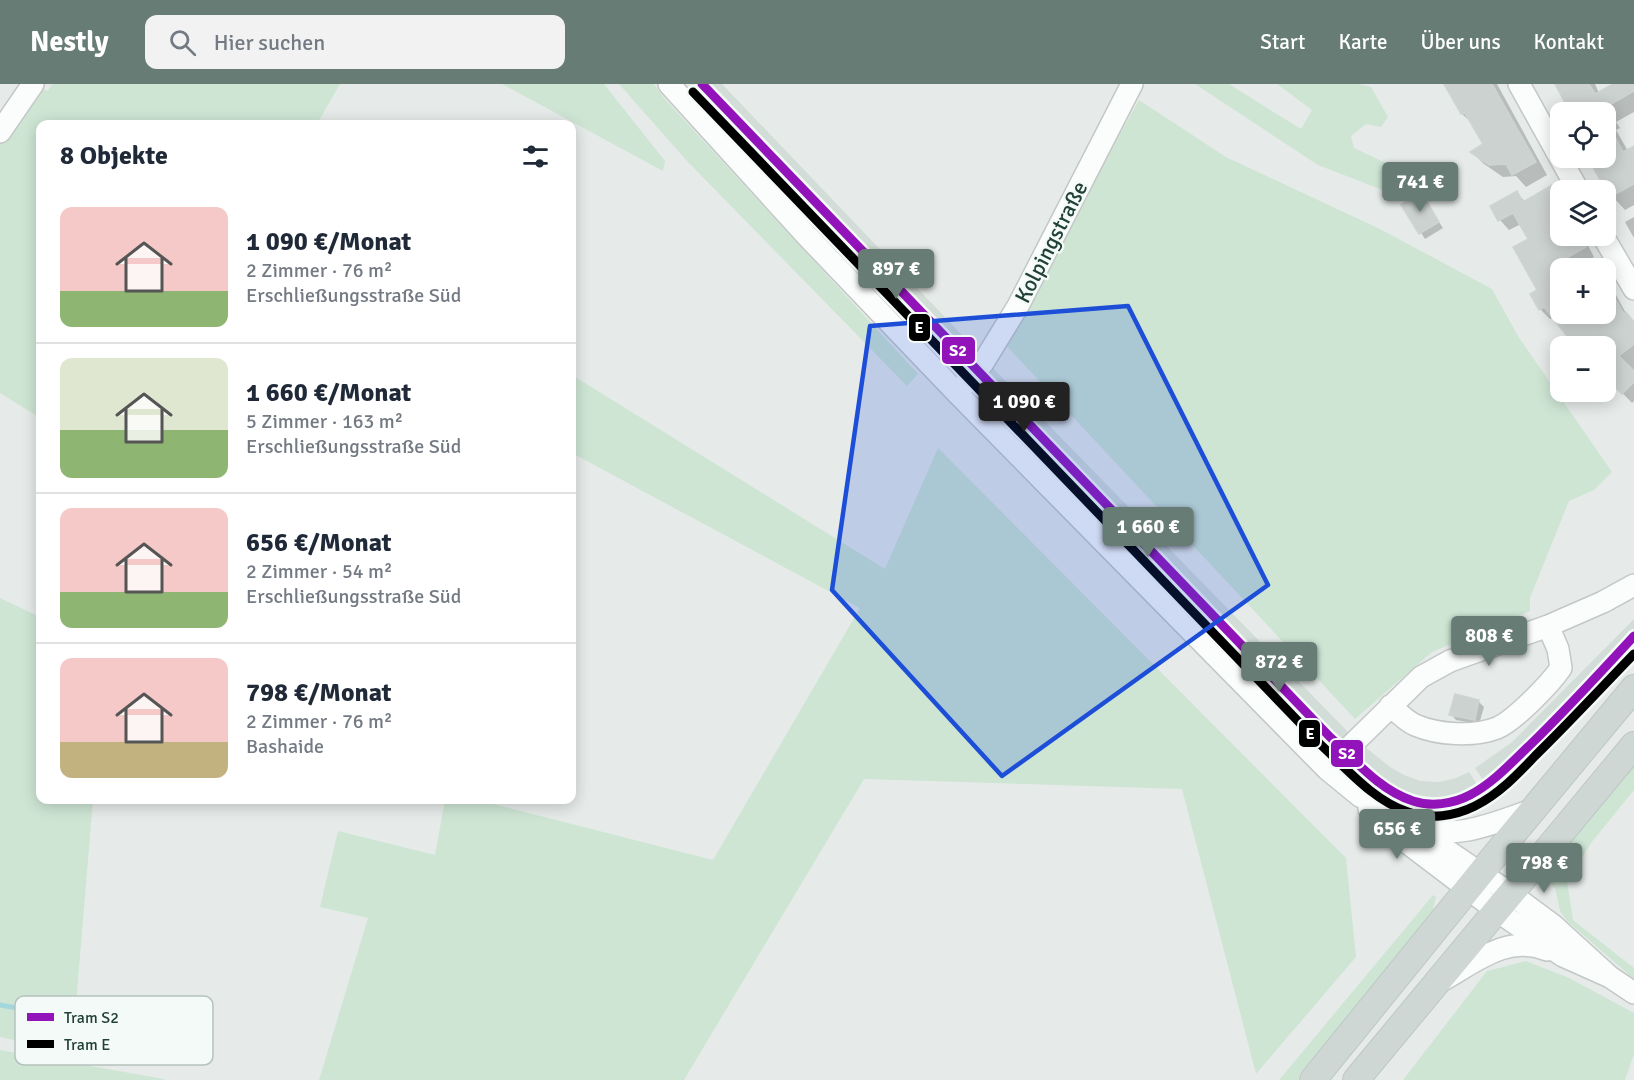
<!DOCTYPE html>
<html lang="de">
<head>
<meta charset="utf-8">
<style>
  :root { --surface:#fff; --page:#f2f2f3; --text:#1f2937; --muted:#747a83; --line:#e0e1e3; --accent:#667c75 }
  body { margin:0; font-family:Signika,sans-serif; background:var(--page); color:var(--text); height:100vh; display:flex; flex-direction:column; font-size:22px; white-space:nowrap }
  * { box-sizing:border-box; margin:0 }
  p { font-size:20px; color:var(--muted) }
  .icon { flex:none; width:33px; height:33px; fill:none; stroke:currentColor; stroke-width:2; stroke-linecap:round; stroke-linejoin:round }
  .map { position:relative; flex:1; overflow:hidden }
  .sheet { position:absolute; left:36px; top:36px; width:540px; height:684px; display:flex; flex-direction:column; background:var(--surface); border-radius:12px; box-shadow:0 3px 15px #0003 }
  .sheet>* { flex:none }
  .controls { position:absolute; left:1550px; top:18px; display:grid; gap:12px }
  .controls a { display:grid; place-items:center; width:66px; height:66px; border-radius:12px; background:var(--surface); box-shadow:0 3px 15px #0003; font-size:30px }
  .price { position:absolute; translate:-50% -51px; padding:0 14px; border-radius:6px; background:var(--accent); color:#fff; font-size:20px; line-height:39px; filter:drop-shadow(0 2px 3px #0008) }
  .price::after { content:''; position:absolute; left:50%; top:36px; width:18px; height:14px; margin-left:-9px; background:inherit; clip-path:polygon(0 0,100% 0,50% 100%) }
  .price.current { background:#222; color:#fff }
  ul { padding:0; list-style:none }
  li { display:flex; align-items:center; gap:18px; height:150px; padding:0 24px }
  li+li { border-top:2px solid var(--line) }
  li span { display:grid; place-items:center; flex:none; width:168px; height:120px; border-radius:12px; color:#555 }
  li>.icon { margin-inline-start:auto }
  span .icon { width:72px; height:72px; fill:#fffc; stroke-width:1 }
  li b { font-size:26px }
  h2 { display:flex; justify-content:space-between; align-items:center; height:72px; padding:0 24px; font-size:26px }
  header { display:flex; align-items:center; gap:36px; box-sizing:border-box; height:84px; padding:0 30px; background:var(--accent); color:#fff }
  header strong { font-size:28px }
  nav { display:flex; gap:33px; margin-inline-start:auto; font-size:21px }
  .search { width:420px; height:54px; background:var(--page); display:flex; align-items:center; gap:15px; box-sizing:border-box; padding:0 21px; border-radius:12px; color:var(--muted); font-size:22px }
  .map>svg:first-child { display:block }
  .built { fill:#d3ddd8 }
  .green { fill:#cee5d4 }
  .shadow { fill:#0003 }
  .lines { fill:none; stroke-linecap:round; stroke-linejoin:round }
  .stream { stroke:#a4d7dc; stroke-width:5 }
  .building { fill:#ccd2d0; stroke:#ced4d2; stroke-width:1.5 }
  .minor-casing { stroke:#c3c8c6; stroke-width:24 }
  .major-casing { stroke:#bdc7c4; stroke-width:28 }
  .minor { stroke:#fbfcfc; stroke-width:21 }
  .major { stroke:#ced7d4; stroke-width:26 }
  .tram-1-casing { stroke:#f4faf7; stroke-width:14 }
  .tram-2-casing { stroke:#f4faf7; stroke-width:14 }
  .tram-1 { stroke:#9313ba; stroke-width:9 }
  .tram-2 { stroke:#000; stroke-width:9 }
  .marked { fill:#1d4ed8; fill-opacity:0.2; stroke:#1d4ed8; stroke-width:4.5; stroke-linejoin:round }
  .labels { text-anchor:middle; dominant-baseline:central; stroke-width:4.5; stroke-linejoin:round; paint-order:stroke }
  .street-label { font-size:22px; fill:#214137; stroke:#f4faf7 }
  .key { fill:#f4faf7; stroke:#b5c2bd; stroke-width:1.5 }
  .key-label { font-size:16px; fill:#214137 }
  .line-badge { stroke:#f4faf7; stroke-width:2 }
  .badge-label { font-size:16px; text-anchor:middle; font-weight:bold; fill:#fff }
</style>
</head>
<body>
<header>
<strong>Nestly</strong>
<div class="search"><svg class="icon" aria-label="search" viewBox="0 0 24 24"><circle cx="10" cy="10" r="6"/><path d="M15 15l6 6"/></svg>Hier suchen</div>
<nav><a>Start</a><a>Karte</a><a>Über uns</a><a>Kontakt</a></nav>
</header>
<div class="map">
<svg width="1634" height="996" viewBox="0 0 1634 996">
  <rect width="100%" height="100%" fill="#e6ebe9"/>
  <path class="built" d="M695,0h27l240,251 -22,5 -230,-237z
    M968,257l12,13 -16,9 -17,-17z
    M992,283l359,368 -20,6 -344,-355 1,-8z
    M1634,535v27l-145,143 -14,-21 36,-25z
    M1365,663l25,20 14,8 17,6 18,1 17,-4 13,-6 15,23 -33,14 -14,2 -31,-5 -20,-12 -22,-17z"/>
  <path class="green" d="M52,0h288l-23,40h-277v294l-40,-25v-248l40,-57 8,3z
    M502,0h102l61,77 -2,10z
    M619,0h35l10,14 254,276 -11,12 -220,-225z
    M1195,0h34l72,45 11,-19 -35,-26h81l13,3 17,30 -7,10 -15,-3 -15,12 3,12 51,24 -1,13 -11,9 -75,-29z
    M1139,16l87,57 154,72 112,60 26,47 94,136 -18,18 -25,11 -39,97v13l-98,41 -77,67 -352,-377z
    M572,291l313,194 53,-121 408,410 10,99 -100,117 -74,-285 -318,-10 -180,301h-365l49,-162 -48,-11 18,-76 97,24 10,-55h33l235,60 147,-252 -288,-155z
    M0,514l40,19v183h53l-21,253 -72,-16z
    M1634,681v25l-43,53 -24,38 6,39 61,48v11l-68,-59 -6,-9 -5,-23 -9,-11 6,-13z
    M1433,811l3,2 -4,16 -7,11 -127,156h-19z
    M1526,877l43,17 65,35v41l-9,26h-222l84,-109z
    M0,966l164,29v1h-164z"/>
  <path class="shadow" d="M1447,0h50l50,91 -21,12 -10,-11 -13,1 -19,-13 -12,-12 13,-7 -12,-21 -11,-10z
    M1557,0h38l4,9 17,-9h18v28l-18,10 4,6 -4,2 12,21 6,3v51l-9,5 -13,-14 -16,-27 5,-3 -5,-8h9v-46h-33z
    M1552,103l8,8v41h23l11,21 -20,11h-14v46h45v-34l6,6 16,29 7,7v79l-2,2 -27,-28v-7l12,-9 -10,-13 -2,2 -28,-2 -23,-29 -4,2 -10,-10 -1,-19 -9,-50 -9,-16 -12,6 -9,-10 -8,-14 24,-13 10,9z
    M1420,110l23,34 -18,11 -22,-34z
    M1634,133v21l-9,-16z
    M1456,612l23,6 5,5 -5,17 -23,-4 -5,-6z"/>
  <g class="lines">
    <path class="stream" d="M0,921l66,12"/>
  </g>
  <path class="building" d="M1444,0h48l44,78 -24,13 -6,-11 -17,1 -19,-13 13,-8 -18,-31 -4,1z
    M1555,0h34l6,10 18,-10h21v7l-30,17 2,4h-36z
    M1605,34l18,34 11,-6v38l-24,13 -16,-28 11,-7z
    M1552,101l8,14v37h19l7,11 -23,13 2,4 -11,6 6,11v44l21,-11h24v-33l19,33 2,-2 8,10v22l-19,15 -18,-23 -12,10h-10l-31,-39 -5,3 -9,-16 7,-4 -24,-43 15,-8 -15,-26 -15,8 -8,-15 27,-15 6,11z
    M1421,108l18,30 -20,12 -18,-29z
    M1619,272l15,15v11l-12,12 -17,-17v-11z
    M1455,610l24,6 -4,20 -26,-5z"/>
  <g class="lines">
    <g class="minor-casing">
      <path id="minor" d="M669,0l137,151 151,158 370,376 33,27 26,13 125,85 43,32 56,51
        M1519,0l59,106
        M0,48l33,-48
        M1603,152l31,53
        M957,309l26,-30 35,-57 114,-222
        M1390,622c8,6 16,15 25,19 23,10 59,12 82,3 17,-7 53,-44 64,-60l-3,-19 -10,-23
        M1327,685l94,-92 29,-16 98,-35 55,-24 31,-17
        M1369,725l8,11 120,91 66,45 47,21 24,16
        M1417,743c41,14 79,-5 118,-18
        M1441,897c35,-19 65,-47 106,-31"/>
    </g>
    <g class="major-casing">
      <path id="major" d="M1313,996l184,-227 137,-165
        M1356,996l278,-335"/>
    </g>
    <use href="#minor" class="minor"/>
    <use href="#major" class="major"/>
    <g class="tram-1-casing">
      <path id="tram-1" d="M702,0l628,653c25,23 49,53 83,64 18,6 40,3 57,-6 23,-12 41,-32 60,-50 36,-35 70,-72 104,-109"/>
    </g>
    <g class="tram-2-casing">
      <path id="tram-2" d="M693,8l628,653c27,25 52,55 87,67 22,8 47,4 67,-6 24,-12 42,-31 60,-50 34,-33 66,-68 99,-102"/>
    </g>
    <use href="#tram-1" class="tram-1"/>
    <use href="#tram-2" class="tram-2"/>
  </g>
  <path class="marked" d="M1128,222l140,279 -266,191 -170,-186 38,-264z"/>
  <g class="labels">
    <g class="street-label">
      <text transform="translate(1051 158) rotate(-63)">Kolpingstraße</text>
    </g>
  </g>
  <rect x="15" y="912" width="198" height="69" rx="9" class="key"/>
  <rect x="27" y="929" width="27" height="8" fill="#9313ba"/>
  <rect x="27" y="956" width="27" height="8" fill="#000"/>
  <g class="key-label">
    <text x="64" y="939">Tram S2</text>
    <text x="64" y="966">Tram E</text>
  </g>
  <g class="line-badge">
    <rect x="908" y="229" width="23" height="29" rx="6" fill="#000"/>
    <rect x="941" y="252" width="35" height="29" rx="6" fill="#9313ba"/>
    <rect x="1298" y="635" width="23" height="29" rx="6" fill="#000"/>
    <rect x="1330" y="655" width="34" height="29" rx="6" fill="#9313ba"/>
  </g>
  <g class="badge-label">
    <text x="919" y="249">E</text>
    <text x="958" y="272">S2</text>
    <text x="1310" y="655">E</text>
    <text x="1347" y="675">S2</text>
  </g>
</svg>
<div class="controls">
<a><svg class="icon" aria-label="locate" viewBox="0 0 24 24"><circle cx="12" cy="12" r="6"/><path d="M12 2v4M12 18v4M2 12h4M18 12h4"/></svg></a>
<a><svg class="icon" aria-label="layers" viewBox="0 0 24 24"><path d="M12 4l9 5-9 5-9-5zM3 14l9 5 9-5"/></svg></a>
<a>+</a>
<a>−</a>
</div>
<b class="price" style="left:1420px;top:129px">741 €</b>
<b class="price" style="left:896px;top:216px">897 €</b>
<b class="price current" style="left:1024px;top:349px">1 090 €</b>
<b class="price" style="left:1148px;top:474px">1 660 €</b>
<b class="price" style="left:1489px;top:583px">808 €</b>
<b class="price" style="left:1279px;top:609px">872 €</b>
<b class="price" style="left:1397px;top:776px">656 €</b>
<b class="price" style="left:1544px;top:810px">798 €</b>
<section class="sheet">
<h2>8 Objekte<svg class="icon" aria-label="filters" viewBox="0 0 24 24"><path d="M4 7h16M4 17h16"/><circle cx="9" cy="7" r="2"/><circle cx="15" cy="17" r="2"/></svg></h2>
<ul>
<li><span style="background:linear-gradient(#f6c9c9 70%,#8fb573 0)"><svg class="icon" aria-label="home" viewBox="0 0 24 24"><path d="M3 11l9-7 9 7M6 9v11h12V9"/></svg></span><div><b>1 090 €/Monat</b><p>2 Zimmer · 76 m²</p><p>Erschließungsstraße Süd</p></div></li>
<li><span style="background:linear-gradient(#dfe7d0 60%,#8fb573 0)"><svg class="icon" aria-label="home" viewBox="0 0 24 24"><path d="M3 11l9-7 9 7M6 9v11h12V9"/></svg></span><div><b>1 660 €/Monat</b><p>5 Zimmer · 163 m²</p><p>Erschließungsstraße Süd</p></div></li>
<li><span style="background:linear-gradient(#f6c9c9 70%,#8fb573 0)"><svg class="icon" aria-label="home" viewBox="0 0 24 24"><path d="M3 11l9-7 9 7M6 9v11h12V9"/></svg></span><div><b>656 €/Monat</b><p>2 Zimmer · 54 m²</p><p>Erschließungsstraße Süd</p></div></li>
<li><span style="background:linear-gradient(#f6c9c9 70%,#c2b280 0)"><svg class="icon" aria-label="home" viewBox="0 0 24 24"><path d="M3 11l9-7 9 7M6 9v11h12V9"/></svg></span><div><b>798 €/Monat</b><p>2 Zimmer · 76 m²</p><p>Bashaide</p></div></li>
</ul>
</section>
</div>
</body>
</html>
